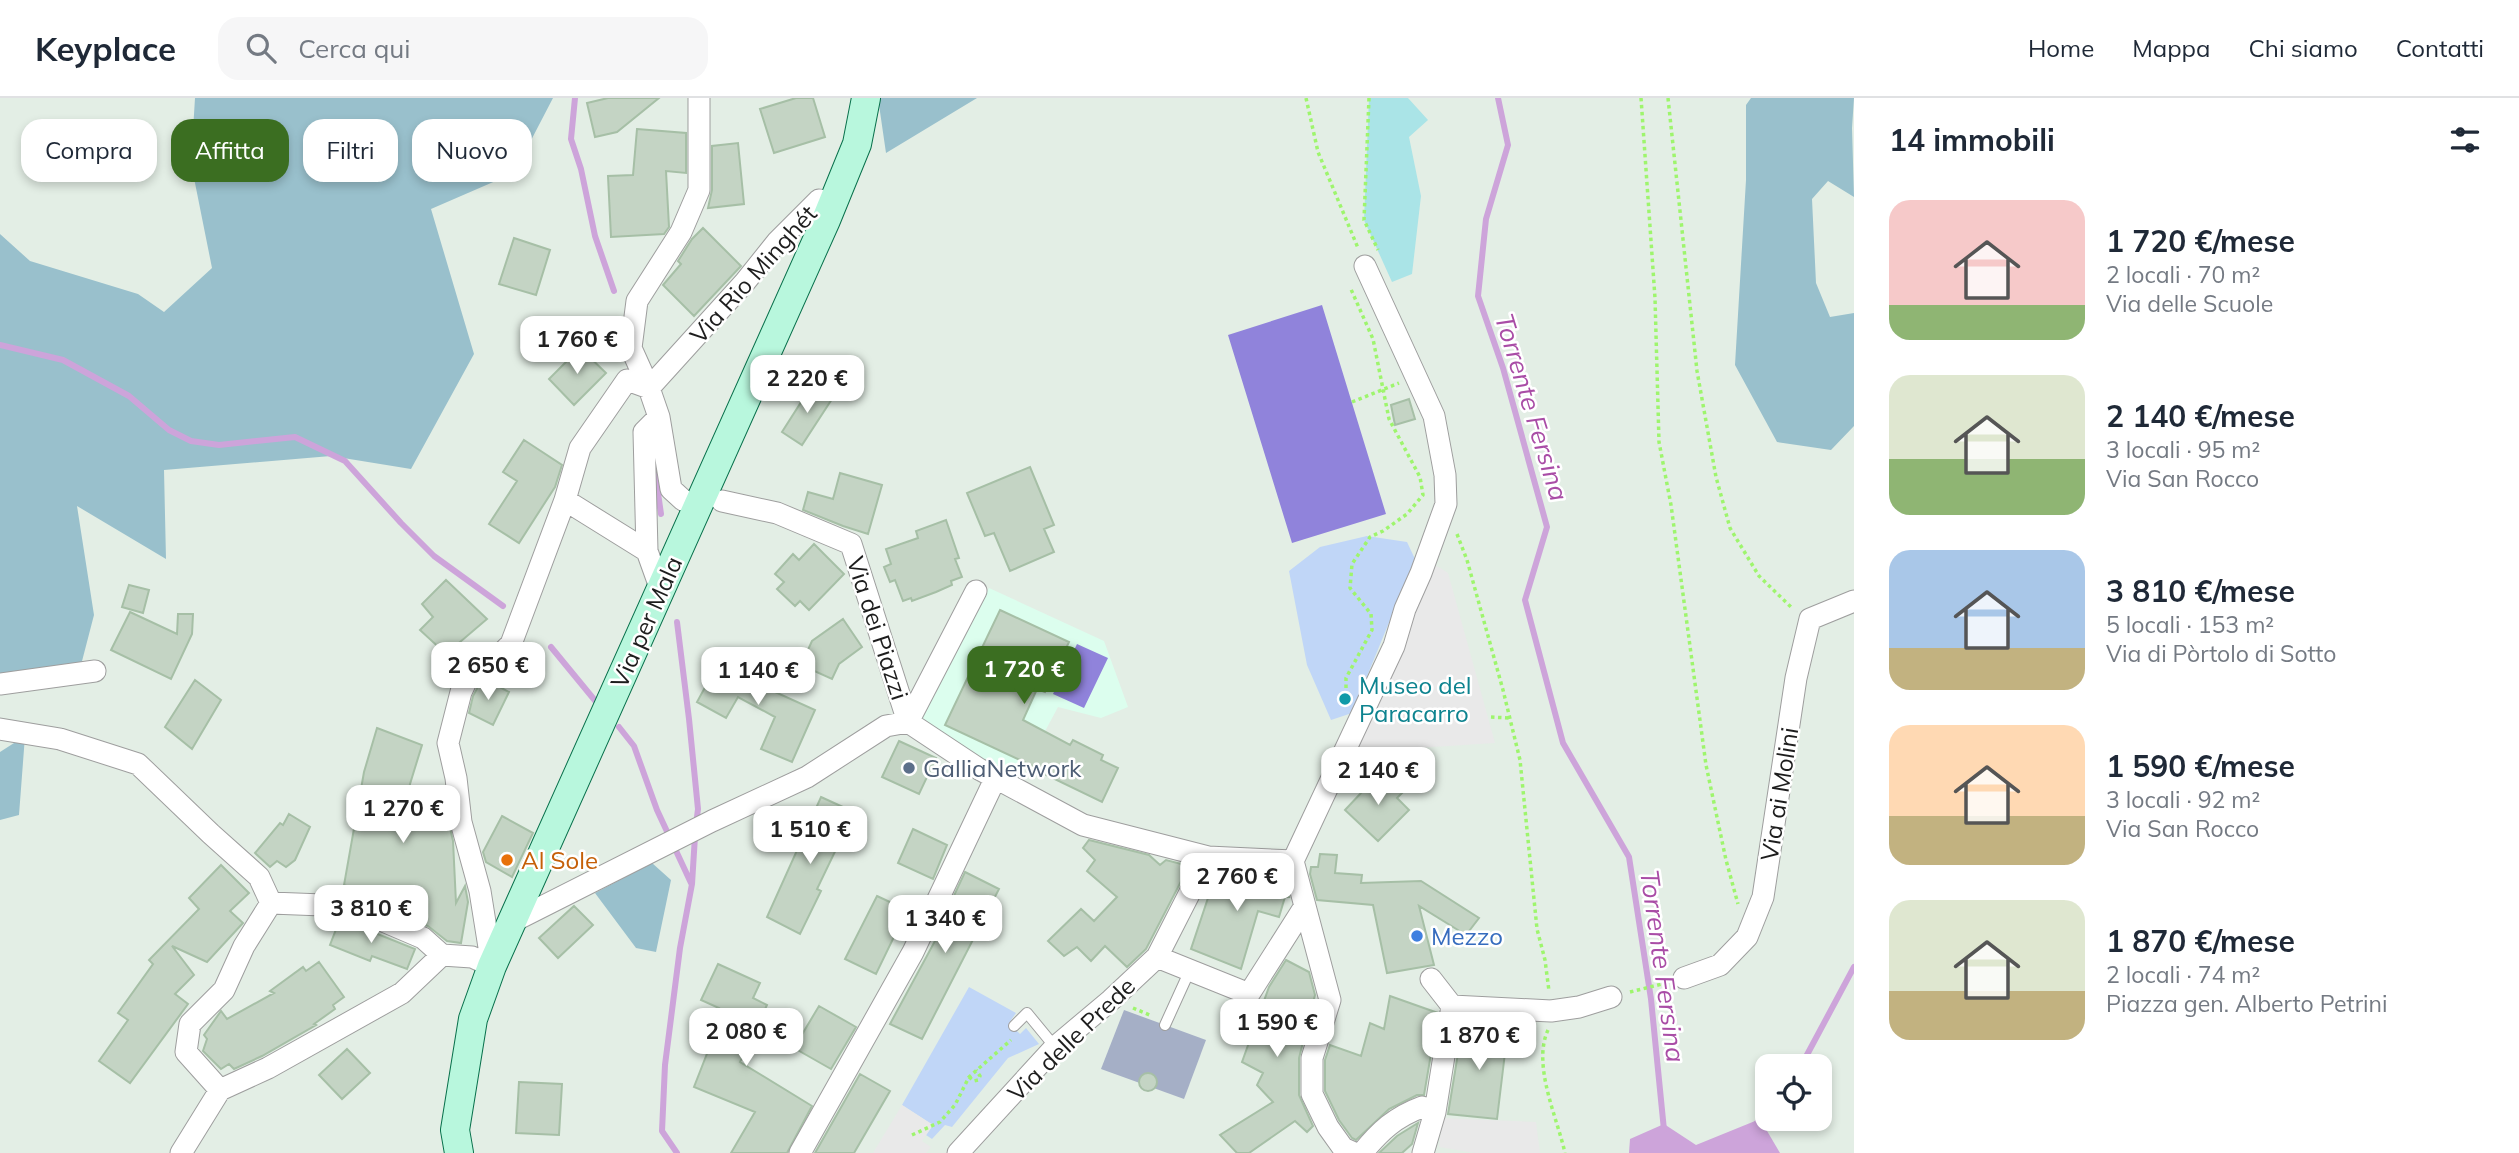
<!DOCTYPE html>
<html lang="it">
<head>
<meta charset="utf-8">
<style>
  :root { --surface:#fff; --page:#f6f6f7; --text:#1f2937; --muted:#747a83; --line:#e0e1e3; --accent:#3b6e21 }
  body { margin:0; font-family:Mulish,sans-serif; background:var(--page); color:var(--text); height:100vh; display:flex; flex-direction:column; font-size:26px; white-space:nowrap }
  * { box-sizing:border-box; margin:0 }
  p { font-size:23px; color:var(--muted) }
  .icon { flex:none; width:38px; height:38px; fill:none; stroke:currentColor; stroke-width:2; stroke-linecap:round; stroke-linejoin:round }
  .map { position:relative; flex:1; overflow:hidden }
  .panel { display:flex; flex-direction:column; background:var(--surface); width:665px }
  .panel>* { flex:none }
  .banner { position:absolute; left:21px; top:21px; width:665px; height:63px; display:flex; gap:14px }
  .tools { position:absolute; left:1755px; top:956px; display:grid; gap:14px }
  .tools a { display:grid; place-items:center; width:77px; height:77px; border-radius:14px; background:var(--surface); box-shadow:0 4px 10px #0003; font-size:35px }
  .price { position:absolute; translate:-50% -60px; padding:0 16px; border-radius:14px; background:#fff; color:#222; font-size:23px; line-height:46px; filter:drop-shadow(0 2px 4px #0008) }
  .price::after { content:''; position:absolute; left:50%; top:42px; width:21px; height:16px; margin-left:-10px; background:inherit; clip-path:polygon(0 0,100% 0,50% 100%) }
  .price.on { background:var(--accent); color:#fff }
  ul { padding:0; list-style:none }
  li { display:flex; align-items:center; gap:21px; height:175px; padding:0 35px }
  li span { display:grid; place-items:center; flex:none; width:196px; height:140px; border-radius:21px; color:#555 }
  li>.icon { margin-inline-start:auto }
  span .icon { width:84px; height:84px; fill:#fffc; stroke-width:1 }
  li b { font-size:30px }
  h2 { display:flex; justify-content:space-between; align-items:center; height:84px; padding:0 35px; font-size:30px }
  .pill { padding:0 24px; border-radius:21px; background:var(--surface); box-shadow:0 4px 10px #0003; font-size:24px; line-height:63px }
  .pill.on { background:var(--accent); color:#fff }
  header { display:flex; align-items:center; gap:42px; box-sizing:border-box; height:98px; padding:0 35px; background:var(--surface); border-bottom:2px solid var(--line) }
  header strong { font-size:33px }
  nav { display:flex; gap:38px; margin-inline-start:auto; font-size:24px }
  .search { width:490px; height:63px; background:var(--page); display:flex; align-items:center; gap:18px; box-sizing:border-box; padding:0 24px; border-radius:21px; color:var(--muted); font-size:26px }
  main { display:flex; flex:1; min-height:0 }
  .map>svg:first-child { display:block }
  .education { fill:#dcfeee }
  .grass { fill:#aae4e7 }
  .forest { fill:#99c0cc }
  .cemetery { fill:#a5afc6 }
  .park { fill:#c0d6f7 }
  .pitch { fill:#9083db }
  .parking { fill:#e9e9e9 }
  .water { fill:#cda4da }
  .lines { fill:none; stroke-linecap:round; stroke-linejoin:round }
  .stream { stroke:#cda4da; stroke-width:6 }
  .building { fill:#c4d4c4; stroke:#a6bfa6; stroke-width:2 }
  .lane-casing { stroke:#9e9e9e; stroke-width:12 }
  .street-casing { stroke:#9e9e9e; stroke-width:23 }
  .secondary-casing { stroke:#08704b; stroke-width:30 }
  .path { stroke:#9ef56d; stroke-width:3.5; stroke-dasharray:3.5 3.5; stroke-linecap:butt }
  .lane { stroke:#fff; stroke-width:10 }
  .street { stroke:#fff; stroke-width:21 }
  .secondary { stroke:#b8f7dd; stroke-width:28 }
  .culture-dot { fill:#0f9aa8; stroke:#fff; stroke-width:2.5 }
  .service-dot { fill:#5c6f8a; stroke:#fff; stroke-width:2.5 }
  .food-dot { fill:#e8710a; stroke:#fff; stroke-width:2.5 }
  .shop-dot { fill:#3f7fe0; stroke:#fff; stroke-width:2.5 }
  .labels { text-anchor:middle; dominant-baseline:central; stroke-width:5; stroke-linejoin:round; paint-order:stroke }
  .street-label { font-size:24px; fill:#1d1d1d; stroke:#fff }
  .culture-label { font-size:24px; fill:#0d838f; stroke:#fff; text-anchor:start }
  .service-label { font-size:24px; fill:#4e5e75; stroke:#fff; text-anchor:start }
  .food-label { font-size:24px; fill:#c56008; stroke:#fff; text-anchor:start }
  .shop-label { font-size:24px; fill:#366cbe; stroke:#fff; text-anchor:start }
  .water-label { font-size:26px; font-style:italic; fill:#a94da6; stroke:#fff }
</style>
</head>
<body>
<header>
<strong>Keyplace</strong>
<div class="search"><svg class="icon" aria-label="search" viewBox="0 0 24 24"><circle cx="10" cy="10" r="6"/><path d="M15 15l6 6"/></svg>Cerca qui</div>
<nav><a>Home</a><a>Mappa</a><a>Chi siamo</a><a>Contatti</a></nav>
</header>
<main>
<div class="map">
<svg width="1854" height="1055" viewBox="0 0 1854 1055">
  <rect width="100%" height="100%" fill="#e3eee5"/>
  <path class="education" d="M989,490l115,53 24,66 -27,11 -43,-11 -39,73 -99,-58z"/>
  <path class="grass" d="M1369,0h39l20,22 -19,17 12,59 -9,78 -20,8 -28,-62z"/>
  <path class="forest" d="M195,0h358l-39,75 -83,36 43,145 -63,115 -80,-13 -167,14 2,89 -89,-53 17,109 -13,50 -81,27v-458l30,27 108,33 26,18 48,-44 -21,-105z
    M878,0h99l-91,55z
    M1751,0h103l-2,30 2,69 -26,-16 -16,18 4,84 14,34 24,-4v113l-23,24 -54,-8 -42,-77 11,-185v-75z
    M25,638l-6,79 -19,5v-68z
    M652,765l19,17 -15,72 -20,-4 -41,-55z"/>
  <path class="cemetery" d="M1124,912l82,30 -22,59 -83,-30z"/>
  <path class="park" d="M1367,438l40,6 8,17 -63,154 -21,7 -24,-55 -18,-94 31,-24z
    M969,889l47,26 -7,10 11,11 6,-6 13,16 -31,14 -56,69 -7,-2 -13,14 -6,-4 7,-10 -31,-20z"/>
  <path class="pitch" d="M1322,207l64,209 -94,29 -64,-208z
    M1077,546l31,14 -24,50 -31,-14z"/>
  <path class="parking" d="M1437,468l11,7 47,170 -140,9 72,-183z
    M902,1007l31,20 -11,16 9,6 -5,6h-53z
    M1442,1020l94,4 4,31h-65l-36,-6z"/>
  <path class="water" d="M1760,1021l20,34h-151l1,-14 34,-15 32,21z"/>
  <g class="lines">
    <path class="stream" d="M575,0l-4,41 10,30 14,67 19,55
      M1498,0l10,47 -22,74 -8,77 25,72 44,159 -22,73 38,143 66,114 22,142 13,131
      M0,247l63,15 66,36 40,34 22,11 28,4 76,-8 50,24 56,62 33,33 69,50
      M654,367l7,49
      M677,524l12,97 9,90 -2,16
      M551,549l46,56
      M619,629l15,19 23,64 34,73
      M1801,968l53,-99
      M1756,1026l12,-15
      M677,1055l-15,-22 3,-66 15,-117 12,-64 3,-48"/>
  </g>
  <path class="building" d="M608,0h51l-42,34 -22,5 -8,-34z
    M796,0h17l12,39 -51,16 -14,-44z
    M637,31l49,4v40l-20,-2 3,56 -5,7 -53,3 -3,-61 25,-1z
    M738,45l6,61 -36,4 4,-18v-44z
    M703,130l38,38 -47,50 -31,-31 18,-21 -3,-3 14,-22z
    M514,140l36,12 -14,45 -37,-11z
    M580,250l26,25 -32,32 -25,-26z
    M812,287l20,14 -30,46 -20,-13z
    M1409,301l6,20 -20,6 -4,-20z
    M524,342l38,25 -7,22 -36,56 -30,-19 28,-43 -14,-9z
    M1030,369l24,58 -10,4 10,23 -44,19 -16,-38 -9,3 -18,-43z
    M840,375l42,12 -14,49 -25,-8 -40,-16 5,-18 25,7z
    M946,422l13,38 -4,1 7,18 -11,4 1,4 -16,7 -24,9 -1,-3 -8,3 -8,-21 -5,2 -6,-15 7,-3 -5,-15 32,-11 -2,-7z
    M814,446l30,30 -35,36 -9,-9 -5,5 -18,-17 7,-7 -9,-8 18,-20 6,6z
    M446,482l41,39 -41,35 -26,-24 13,-13 -11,-13z
    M129,487l20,5 -6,23 -21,-6z
    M1000,512l69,32 -24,50 -8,-3 -14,31 47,25 3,-5 30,15 -2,5 17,8 -16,34 -66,-32 1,-2 -92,-43z
    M130,514l47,22 1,-20h15l-1,20 -21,45 -60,-29z
    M843,521l19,28 -23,17 -7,15 -31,-14 11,-24z
    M722,558l27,14 -3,3 9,10 60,27 -23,52 -31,-13 14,-32 -37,-20 -12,21 -29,-16z
    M485,581l24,13 -16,33 -24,-12 4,-17 7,-13z
    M195,582l26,20 -29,49 -27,-22z
    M377,630l45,17 -12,39 -6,33 42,-7 7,31 3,62 9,-17 3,16 -7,41 -14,-2 -19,-15 -78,-33 2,-5 -8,-3 20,-113z
    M899,643l37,17 -17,36 -37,-17z
    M1380,675l22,20 -5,5 12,12 -31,31 -33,-31z
    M821,699l33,15 -37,77 4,2 -21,43 -33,-17z
    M289,716l21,13 -15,33 -9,7 -9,-6 -7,6 -15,-14 25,-30 3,2z
    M502,718l31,17 -21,44 -26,-15 -3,-10z
    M913,731l34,16 -14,34 -35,-16z
    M1089,742l60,15 11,10 6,-5 23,6 -43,83 -19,18 -22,-21 -14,15 -14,-14 -13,9 -16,-15 33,-32 13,12 23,-24 -30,-26 8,-11 -12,-12z
    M1320,756l17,1 -2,18 27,2 -1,8 60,-2 58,37 -13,17 -47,-29 15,59 -47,8 -14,-68 -56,-5 -7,-26 1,-7h7z
    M221,767l28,28 -19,18 13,12 -36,39 -35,-16 22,29 -19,19 13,10 -58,79 -31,-22 29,-41 -10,-7 35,-49 -4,-4 50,-51 -10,-11z
    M1216,773l67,3 6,23h-4l-6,20 -21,-6 -17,58 -50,-20 21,-63 -9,10z
    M965,774l34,17 -77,150 -32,-15 58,-107 -3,-2z
    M877,798l30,14 -31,64 -31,-15z
    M574,808l19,19 -35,33 -19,-20z
    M340,821l75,30 -8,20 -35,-13 -2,5 -40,-16z
    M1286,862l23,12 6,23 -16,63v37l14,31 -6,6 -12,-11 -46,32h-12l-17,-18 53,-33 -16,-17 6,-12 -21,-11 27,-75z
    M319,864l25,35 -11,8 2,4 -21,15 2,1 -54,31 -28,13 -5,-5 -8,5 -18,-18 4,-12 -3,-4 17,-24 6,8 47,-26 -4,-2 33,-24 3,4z
    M718,866l42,19 -7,15 14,7 -27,57 72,44 -25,47h-56l24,-41 -61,-25 23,-59 -6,-3 8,-17 -18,-8z
    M1390,898l48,17 -14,82h-7l-28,14 -33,31 -4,-2 -13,-18 -14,-29v-31l5,-15 31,11 9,-33 14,6z
    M819,908l37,21 -25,42 -37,-21z
    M1463,925l45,5 -11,91 -49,-5z
    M347,951l23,24 -28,26 -23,-24z
    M1139 984a9 9 0 1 1 18 0a9 9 0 1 1-18 0Z
    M860,976l30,17 -36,62h-39z
    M519,984l43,2 -3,51 -43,-2z
    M1418,1025l-6,21 -10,9h-23l18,-17z"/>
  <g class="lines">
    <g class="lane-casing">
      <path id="lane" d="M1165,927l25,-55
        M1014,928l13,-13 28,34"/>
    </g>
    <g class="street-casing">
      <path id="street" d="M649,290l96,-106 32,-40 42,-42 13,2
        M659,319l12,72 12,11
        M565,402l82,51 14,39
        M722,403l55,12 74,31 57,178
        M647,453l-3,-119 15,-15 -10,-29 -18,-40 6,-47 44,-69 18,-42v-92
        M0,586l95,-13
        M908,624l68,-131
        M0,631l60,10 78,25 73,70 48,43 12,26 77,3 75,32 19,17
        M1293,763l101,-215 11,-37 16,-36 25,-69 -1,-29 -11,-59 -69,-150
        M1293,763l37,139 -18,58v36l16,33 15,21 11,5
        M271,805l-27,43 -20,44 -34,34 -4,28 34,38 48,-22 134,-75 40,-38 30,2 20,9
        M510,825l202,-102 95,-44 79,-51 22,-4 71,47 104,56 125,32 85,4
        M1157,859l92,37 56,-88
        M492,868l-12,-75 -19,-69 -5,-44 -8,-35 13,-51 8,-17 17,-14 13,-5 12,-12 54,-144 15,-52 47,-68 22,8
        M1684,880l36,-13 27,-28 16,-40 33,-219 14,-59 44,-18
        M1452,908l99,5 28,-4 32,-10
        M181,1055l39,-63
        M800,1055l113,-201 83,-175
        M958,1055l97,-106 56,-47 46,-43 51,-100
        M1362,1055c18,-22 33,-36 60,-46l13,5
        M1423,1055l12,-41 17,-106 -21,-27"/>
    </g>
    <g class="secondary-casing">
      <path id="secondary" d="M459,1055l-4,-23 18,-111 19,-53 334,-746 31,-76 9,-46"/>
    </g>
    <path class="path" d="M1306,0l12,54 40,96
      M1369,0l-5,122 14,30
      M1641,0l14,200 4,144 12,63 35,260 20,95 12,44
      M1668,0l29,273 19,106 14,51 29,48 33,32
      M1352,304l47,-19
      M1457,436l10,26 36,130 17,70 17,169 8,31 4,31
      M1346,597v-17l26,-48 -1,-16 -21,-26 2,-24 18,-27 13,-6 24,-17 16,-19 -3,-18 -31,-58 -16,-80 -23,-52
      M1491,619l18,1
      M1630,894l36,-9
      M1133,910l19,8
      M1548,932c-16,35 9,87 17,123
      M969,979l5,4 4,-1 2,-4 -4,-6
      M912,1037l28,-13 15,-17 14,-28 42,-37"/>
    <use href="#lane" class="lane"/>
    <use href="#street" class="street"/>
    <use href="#secondary" class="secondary"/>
  </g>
  <circle class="culture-dot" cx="1345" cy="601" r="7"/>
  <circle class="service-dot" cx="909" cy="670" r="7"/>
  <circle class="food-dot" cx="507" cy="762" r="7"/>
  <circle class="shop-dot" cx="1417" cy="838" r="7"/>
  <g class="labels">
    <g class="street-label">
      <text transform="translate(753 176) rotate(-48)">Via Rio Minghét</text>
      <text transform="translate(646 524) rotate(-66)">Via per Mala</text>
      <text transform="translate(878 530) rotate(72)">Via dei Piazzi</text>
      <text transform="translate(1779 696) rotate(-81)">Via ai Molini</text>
      <text transform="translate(1071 941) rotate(-44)">Via delle Prede</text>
    </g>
    <g class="culture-label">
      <text x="1359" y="587">Museo del<tspan x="1359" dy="28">Paracarro</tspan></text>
    </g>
    <g class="service-label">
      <text x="923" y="670">GalliaNetwork</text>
    </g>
    <g class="food-label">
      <text x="521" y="762">Al Sole</text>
    </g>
    <g class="shop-label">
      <text x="1431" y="838">Mezzo</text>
    </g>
    <g class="water-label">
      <text transform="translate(1532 309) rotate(73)">Torrente Fersina</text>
      <text transform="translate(1663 868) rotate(82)">Torrente Fersina</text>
    </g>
  </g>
</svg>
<div class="tools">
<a><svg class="icon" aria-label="locate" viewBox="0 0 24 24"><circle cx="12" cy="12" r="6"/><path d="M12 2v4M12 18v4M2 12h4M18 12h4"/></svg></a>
</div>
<b class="price" style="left:577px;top:278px">1 760 €</b>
<b class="price" style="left:807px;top:317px">2 220 €</b>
<b class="price" style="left:488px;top:604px">2 650 €</b>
<b class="price on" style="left:1024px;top:608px">1 720 €</b>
<b class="price" style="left:758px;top:609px">1 140 €</b>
<b class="price" style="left:1378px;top:709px">2 140 €</b>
<b class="price" style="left:403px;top:747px">1 270 €</b>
<b class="price" style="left:810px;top:768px">1 510 €</b>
<b class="price" style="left:1237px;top:815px">2 760 €</b>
<b class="price" style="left:371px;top:847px">3 810 €</b>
<b class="price" style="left:945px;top:857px">1 340 €</b>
<b class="price" style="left:1277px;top:961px">1 590 €</b>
<b class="price" style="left:746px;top:970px">2 080 €</b>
<b class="price" style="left:1479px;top:974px">1 870 €</b>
<div class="banner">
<a class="pill">Compra</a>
<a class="pill on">Affitta</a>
<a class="pill">Filtri</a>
<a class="pill">Nuovo</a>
</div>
</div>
<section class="panel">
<h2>14 immobili<svg class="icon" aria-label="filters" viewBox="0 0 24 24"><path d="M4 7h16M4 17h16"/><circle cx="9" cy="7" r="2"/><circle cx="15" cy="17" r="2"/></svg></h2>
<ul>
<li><span style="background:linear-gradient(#f6c9c9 75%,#8fb573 0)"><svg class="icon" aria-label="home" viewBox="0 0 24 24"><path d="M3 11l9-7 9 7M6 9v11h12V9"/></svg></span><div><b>1 720 €/mese</b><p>2 locali · 70 m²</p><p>Via delle Scuole</p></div></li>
<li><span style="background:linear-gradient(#dfe7d0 60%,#8fb573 0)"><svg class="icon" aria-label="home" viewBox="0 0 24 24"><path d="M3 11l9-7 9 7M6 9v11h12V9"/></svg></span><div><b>2 140 €/mese</b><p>3 locali · 95 m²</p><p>Via San Rocco</p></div></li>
<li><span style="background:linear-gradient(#a9c7e8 70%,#c2b280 0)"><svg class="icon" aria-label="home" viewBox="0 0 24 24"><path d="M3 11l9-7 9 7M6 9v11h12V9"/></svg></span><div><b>3 810 €/mese</b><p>5 locali · 153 m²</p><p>Via di Pòrtolo di Sotto</p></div></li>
<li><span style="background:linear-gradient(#ffd9b3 65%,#c2b280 0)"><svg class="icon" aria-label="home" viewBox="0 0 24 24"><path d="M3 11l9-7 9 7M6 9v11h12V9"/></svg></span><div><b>1 590 €/mese</b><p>3 locali · 92 m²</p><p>Via San Rocco</p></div></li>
<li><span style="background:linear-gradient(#dfe7d0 65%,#c2b280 0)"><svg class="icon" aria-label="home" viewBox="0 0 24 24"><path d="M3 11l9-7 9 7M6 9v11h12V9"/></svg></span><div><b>1 870 €/mese</b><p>2 locali · 74 m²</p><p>Piazza gen. Alberto Petrini</p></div></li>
</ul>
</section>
</main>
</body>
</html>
